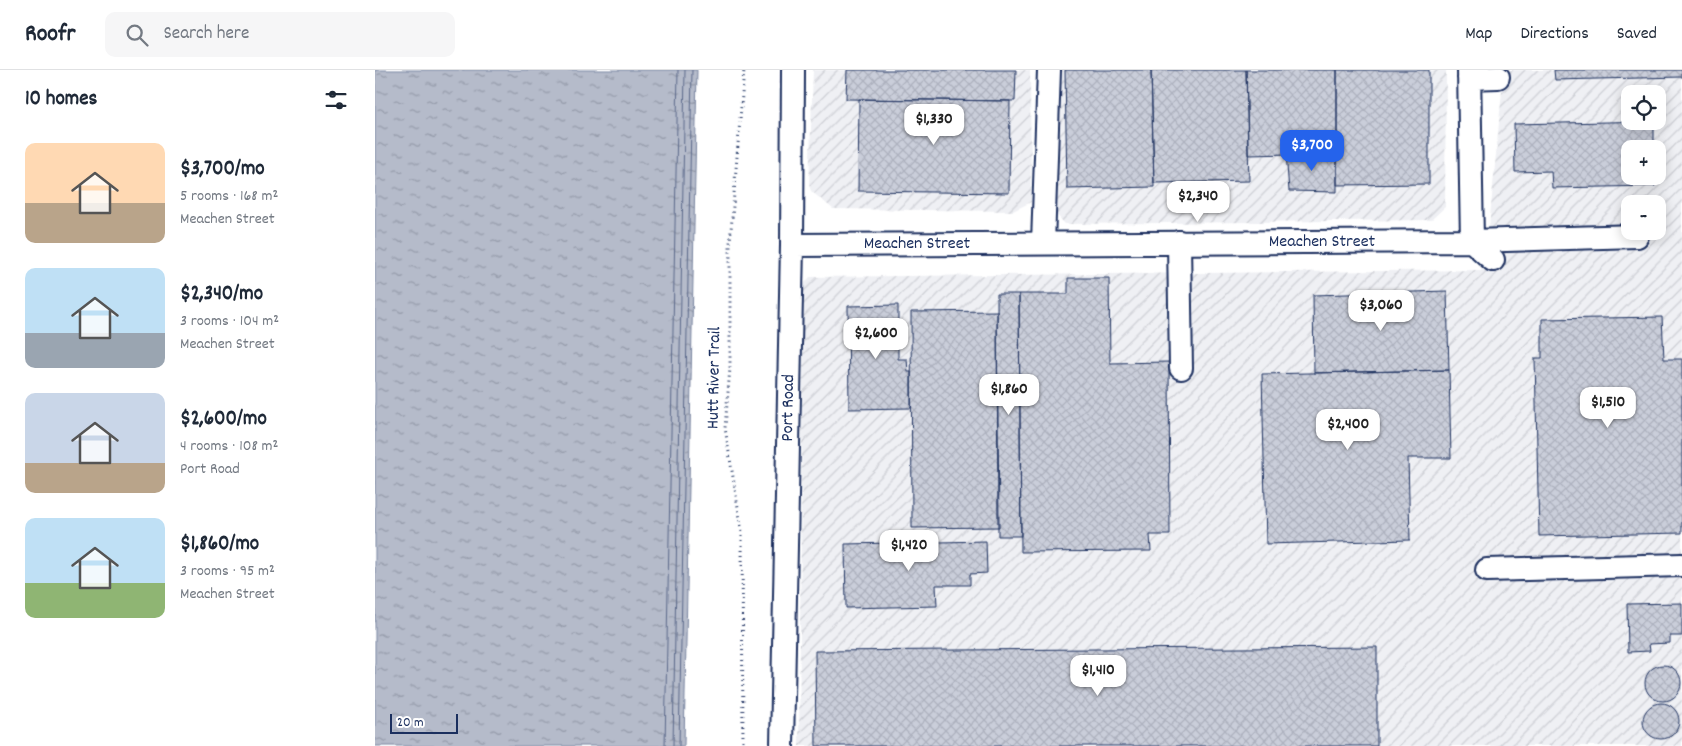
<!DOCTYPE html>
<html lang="en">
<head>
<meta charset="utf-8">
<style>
  :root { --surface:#fff; --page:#f6f6f7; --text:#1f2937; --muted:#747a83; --line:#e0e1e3; --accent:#2563eb }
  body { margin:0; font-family:Dekko,sans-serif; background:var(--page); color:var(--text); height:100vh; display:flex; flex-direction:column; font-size:19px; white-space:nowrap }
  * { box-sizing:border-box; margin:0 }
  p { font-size:16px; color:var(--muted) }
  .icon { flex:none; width:28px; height:28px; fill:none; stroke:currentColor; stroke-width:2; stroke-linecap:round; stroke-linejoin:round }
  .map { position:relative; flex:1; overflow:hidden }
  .drawer { display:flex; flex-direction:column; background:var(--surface); width:375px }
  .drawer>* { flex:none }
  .buttons { position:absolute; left:1246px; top:15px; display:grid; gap:10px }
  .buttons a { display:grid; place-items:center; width:45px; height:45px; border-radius:10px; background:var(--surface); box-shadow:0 2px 12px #0003; font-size:25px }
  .scale { position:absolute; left:15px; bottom:12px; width:68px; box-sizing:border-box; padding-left:5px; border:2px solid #1b2f5e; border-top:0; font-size:14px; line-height:18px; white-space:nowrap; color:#1b2f5e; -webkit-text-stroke:4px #fff; paint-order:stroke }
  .price { position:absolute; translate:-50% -42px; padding:0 11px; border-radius:10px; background:#fff; color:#222; font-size:16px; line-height:32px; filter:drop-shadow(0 1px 2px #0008) }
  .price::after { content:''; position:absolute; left:50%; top:30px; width:15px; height:11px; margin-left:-8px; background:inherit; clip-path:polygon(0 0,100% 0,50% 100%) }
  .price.current { background:var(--accent); color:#fff }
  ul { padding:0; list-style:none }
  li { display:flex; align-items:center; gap:15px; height:125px; padding:0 25px }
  li span { display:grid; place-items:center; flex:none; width:140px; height:100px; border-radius:10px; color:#555 }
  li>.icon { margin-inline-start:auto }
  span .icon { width:60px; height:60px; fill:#fffc; stroke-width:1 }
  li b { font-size:21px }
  h2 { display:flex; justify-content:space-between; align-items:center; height:60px; padding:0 25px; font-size:21px }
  header { display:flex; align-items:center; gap:30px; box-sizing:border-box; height:70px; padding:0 25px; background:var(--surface); border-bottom:1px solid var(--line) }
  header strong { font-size:24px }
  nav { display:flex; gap:28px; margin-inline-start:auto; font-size:18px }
  .search { width:350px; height:45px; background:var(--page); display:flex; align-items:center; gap:12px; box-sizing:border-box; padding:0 18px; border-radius:10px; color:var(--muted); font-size:19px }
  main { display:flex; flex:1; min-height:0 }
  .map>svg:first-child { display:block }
  .industrial { fill:url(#industrial-furrows); fill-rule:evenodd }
  .water { fill:url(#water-ripples); stroke:#77839f }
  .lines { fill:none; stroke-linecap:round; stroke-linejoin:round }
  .shore { stroke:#596789; stroke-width:1 }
  .building { fill:url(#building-cross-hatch); stroke:#1b2f5e }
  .minor-casing { stroke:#1b2f5e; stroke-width:26 }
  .path { stroke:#1b2f5e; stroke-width:3; stroke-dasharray:1 4; stroke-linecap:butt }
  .minor { stroke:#fff; stroke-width:22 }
  .labels { text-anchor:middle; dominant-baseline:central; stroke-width:4; stroke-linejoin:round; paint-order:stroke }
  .street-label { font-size:18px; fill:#1b2f5e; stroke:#fff }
</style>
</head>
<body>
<header>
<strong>Roofr</strong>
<div class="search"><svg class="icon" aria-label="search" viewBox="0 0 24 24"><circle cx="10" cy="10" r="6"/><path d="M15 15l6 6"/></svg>Search here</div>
<nav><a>Map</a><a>Directions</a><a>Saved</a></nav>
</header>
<main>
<section class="drawer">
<h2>10 homes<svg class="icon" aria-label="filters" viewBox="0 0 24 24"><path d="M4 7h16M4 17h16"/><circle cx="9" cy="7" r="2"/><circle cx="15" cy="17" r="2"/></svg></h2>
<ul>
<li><span style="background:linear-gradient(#ffd9b3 60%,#b9a48a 0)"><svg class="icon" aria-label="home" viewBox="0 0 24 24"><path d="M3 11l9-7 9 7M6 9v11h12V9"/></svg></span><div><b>$3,700/mo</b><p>5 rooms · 168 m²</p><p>Meachen Street</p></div></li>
<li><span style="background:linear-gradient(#bfe0f5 65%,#9aa5b1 0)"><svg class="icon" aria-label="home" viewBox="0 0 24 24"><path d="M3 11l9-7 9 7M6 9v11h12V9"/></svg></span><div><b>$2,340/mo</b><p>3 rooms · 104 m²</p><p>Meachen Street</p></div></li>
<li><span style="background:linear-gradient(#c9d6e8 70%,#b9a48a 0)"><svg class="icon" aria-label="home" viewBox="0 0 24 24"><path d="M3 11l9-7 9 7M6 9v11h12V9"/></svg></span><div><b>$2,600/mo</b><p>4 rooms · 108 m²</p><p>Port Road</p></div></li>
<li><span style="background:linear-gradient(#bfe0f5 65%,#8fb573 0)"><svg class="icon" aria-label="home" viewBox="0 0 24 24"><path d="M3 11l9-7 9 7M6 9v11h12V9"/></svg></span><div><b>$1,860/mo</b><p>3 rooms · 95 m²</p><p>Meachen Street</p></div></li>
</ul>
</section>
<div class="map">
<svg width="1307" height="676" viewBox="0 0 1307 676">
  <defs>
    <pattern id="industrial-furrows" width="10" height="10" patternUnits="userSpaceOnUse" patternTransform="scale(1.25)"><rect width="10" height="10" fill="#eff0f4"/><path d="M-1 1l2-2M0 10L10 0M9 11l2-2" fill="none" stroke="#ccced4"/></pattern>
    <pattern id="water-ripples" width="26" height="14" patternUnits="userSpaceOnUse" patternTransform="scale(1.25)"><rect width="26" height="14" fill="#b5bbca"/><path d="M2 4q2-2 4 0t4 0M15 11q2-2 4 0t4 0" fill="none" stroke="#9298a7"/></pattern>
    <pattern id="building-cross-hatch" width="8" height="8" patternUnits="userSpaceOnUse" patternTransform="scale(1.25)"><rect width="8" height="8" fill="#caceda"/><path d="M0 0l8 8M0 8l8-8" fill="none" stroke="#adb1be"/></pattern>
  </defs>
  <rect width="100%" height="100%" fill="#fff"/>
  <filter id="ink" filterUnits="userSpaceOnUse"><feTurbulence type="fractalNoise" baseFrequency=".02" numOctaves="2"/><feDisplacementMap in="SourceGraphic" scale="10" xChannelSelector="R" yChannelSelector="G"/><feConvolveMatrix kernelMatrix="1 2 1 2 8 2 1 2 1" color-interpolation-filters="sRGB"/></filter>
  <g filter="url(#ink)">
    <path class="industrial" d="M438,0h217l1,132 -18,9 -180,-2 -22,-18 -2,-6z
      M680,0h391l-1,137 -14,13 -366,4 -11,-12z
      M1129,0h178v676h-883l4,-452 1,-10 6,-7 675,-7zM1255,24h27v27h-27zM1255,79h27v27h-27zM1255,134h27v27h-27z"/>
    <path class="water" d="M0,0h322l-13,676h-309z"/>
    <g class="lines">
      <path class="shore" d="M290,676l13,-676
        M298,676l12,-676
        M304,676l13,-676"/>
    </g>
    <path class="building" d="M472,0h169l-1,31 -169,-2z
      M690,0h86l3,117 -87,2z
      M776,0h95l3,111 -95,2z
      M871,0h91v83l-89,2z
      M962,0h92v114l-92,1z
      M1179,0h128v7l-127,3z
      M484,29l151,2 -1,92 -151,-2z
      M1279,51v28h-24v27h25v10l-103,2 -1,-17 -36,1 -1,-48z
      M911,83h51v39l-48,-1z
      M693,208h41l1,85 59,-1 1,173h-20l1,16 -130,1 -2,-258h49z
      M1072,221l2,79 -135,3 -1,-78z
      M622,224h22l2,242h-23z
      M523,235v54h9l1,13h3v36l-62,1 -1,-103z
      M622,241l2,216 -87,1 -1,-216z
      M1287,247l2,42h18v174l-143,3 -4,-178h7v-39z
      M1074,300l2,88h-43l2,82 -144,4 -4,-170z
      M611,471l1,32 -17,1v11h-34l1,21 -91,2 -1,-64z
      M1307,533v33h-12v7l-21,1 1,7 -22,1 -1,-48z
      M1002,577v99h-561l-1,-95z
      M1270 613a18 18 0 1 1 36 0a18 18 0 1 1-36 0Z
      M1268 651a18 18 0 1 1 36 0a18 18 0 1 1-36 0Z"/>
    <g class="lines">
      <g class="minor-casing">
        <path id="minor" d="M1094,8l29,-1
          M804,172l2,126
          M668,173l6,-173
          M417,175l680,-4 -3,-171
          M1118,190l-21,-19 165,-5
          M1112,500l195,-5
          M407,676l10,-501 1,-175"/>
      </g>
      <path class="path" d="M368,676l-1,-214 -17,-104 5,-60v-125l14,-173"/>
      <use href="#minor" class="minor"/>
    </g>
  </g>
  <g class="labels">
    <g class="street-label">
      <text x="947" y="172">Meachen Street</text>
      <text x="542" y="174">Meachen Street</text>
      <text transform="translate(340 308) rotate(-89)">Hutt River Trail</text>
      <text transform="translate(414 338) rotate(-89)">Port Road</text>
    </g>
  </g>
</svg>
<div class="buttons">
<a><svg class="icon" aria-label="locate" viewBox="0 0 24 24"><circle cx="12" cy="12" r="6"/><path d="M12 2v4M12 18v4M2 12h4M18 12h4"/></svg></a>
<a>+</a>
<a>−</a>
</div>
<div class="scale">20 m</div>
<b class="price" style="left:559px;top:76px">$1,330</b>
<b class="price current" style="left:937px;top:102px">$3,700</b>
<b class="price" style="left:823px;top:153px">$2,340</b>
<b class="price" style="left:1006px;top:262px">$3,060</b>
<b class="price" style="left:501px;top:290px">$2,600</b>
<b class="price" style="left:634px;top:346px">$1,860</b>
<b class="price" style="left:1233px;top:359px">$1,510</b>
<b class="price" style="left:973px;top:381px">$2,400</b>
<b class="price" style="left:534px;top:502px">$1,420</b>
<b class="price" style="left:723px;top:627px">$1,410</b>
</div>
</main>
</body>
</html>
